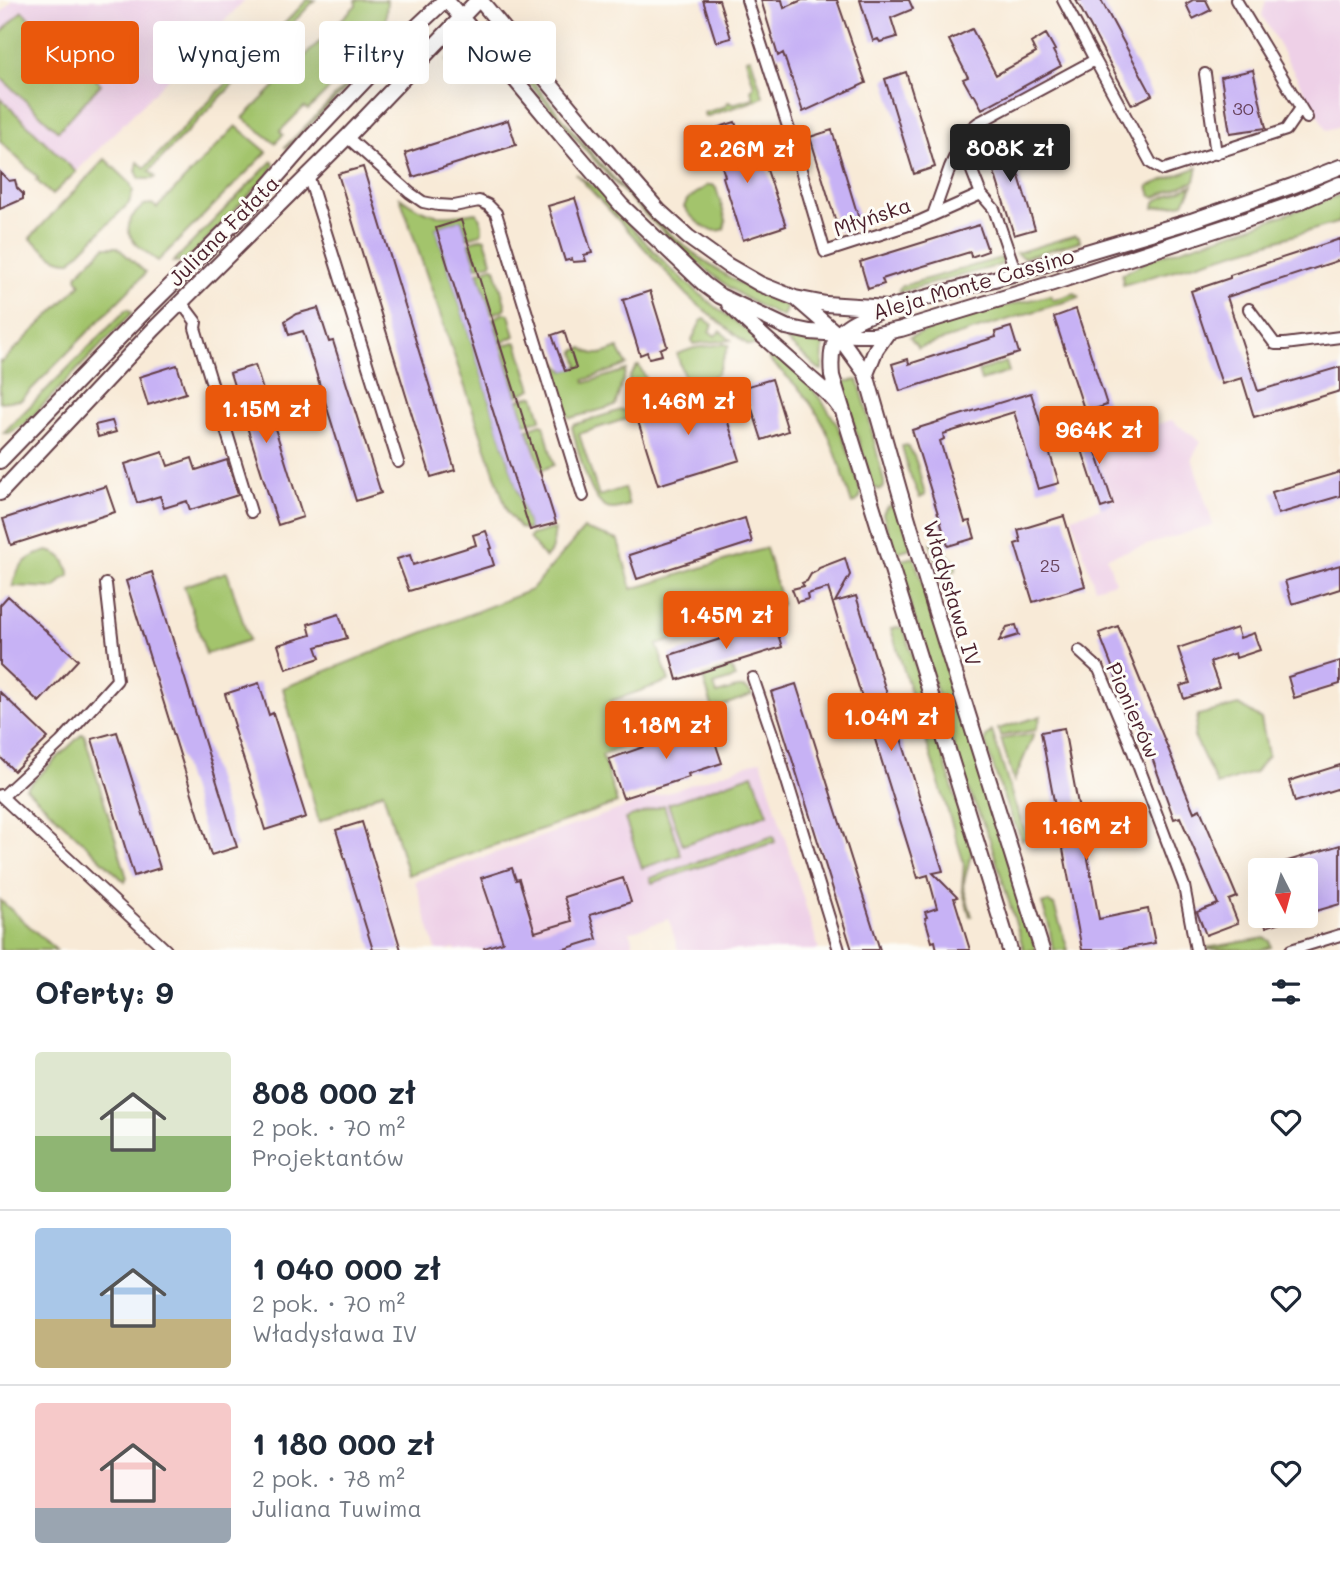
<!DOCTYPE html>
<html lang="pl">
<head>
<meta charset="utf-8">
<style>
  :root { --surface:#fff; --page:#f2f2f3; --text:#1f2937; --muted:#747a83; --line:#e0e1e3; --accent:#ea580c }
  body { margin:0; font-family:Mali,sans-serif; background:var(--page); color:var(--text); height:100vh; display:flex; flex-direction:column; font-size:26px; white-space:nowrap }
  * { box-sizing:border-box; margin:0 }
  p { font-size:23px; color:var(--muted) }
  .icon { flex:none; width:38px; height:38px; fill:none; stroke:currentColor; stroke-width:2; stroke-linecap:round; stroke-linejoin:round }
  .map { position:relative; height:950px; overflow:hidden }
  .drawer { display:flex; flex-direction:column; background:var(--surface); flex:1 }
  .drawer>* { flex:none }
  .banner { position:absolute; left:21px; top:21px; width:700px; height:63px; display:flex; gap:14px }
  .needle { width:46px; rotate:174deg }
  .controls { position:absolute; left:1248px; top:858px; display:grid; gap:14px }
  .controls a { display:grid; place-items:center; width:70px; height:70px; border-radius:7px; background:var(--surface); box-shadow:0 7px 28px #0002; font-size:35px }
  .price { position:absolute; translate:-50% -60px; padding:0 16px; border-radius:7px; background:var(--accent); color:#fff; font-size:23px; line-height:46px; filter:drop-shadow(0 2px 4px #0008) }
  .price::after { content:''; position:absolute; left:50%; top:42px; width:21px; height:16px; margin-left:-10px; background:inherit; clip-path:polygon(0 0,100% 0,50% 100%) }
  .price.current { background:#222; color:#fff }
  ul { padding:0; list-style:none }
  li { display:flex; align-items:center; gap:21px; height:175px; padding:0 35px }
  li+li { border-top:2px solid var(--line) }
  li span { display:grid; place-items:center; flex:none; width:196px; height:140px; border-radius:7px; color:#555 }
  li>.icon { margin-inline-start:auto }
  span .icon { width:84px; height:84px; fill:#fffc; stroke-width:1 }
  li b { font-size:30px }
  h2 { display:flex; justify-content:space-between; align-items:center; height:84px; padding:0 35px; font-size:30px }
  .pill { padding:0 24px; border-radius:7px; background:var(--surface); box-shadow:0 7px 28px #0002; font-size:24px; line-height:63px }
  .pill.current { background:var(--accent); color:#fff }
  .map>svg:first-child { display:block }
  .built { fill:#eed0e7 }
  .green { fill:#a3c46c; stroke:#76724c; stroke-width:2 }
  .building { fill:#c7b2f5 }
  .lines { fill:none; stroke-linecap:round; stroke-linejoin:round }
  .minor-casing { stroke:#643d45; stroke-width:14 }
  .tertiary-casing { stroke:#643d45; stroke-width:18 }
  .minor { stroke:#fff; stroke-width:10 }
  .tertiary { stroke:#fff; stroke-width:14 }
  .labels { text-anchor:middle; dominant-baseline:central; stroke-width:6; stroke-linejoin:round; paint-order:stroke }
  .number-label { font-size:18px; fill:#69445e }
  .street-label { font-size:21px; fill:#4a1f2b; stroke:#fdfcf7 }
</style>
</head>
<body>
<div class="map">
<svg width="1340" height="950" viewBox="0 0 1340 950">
  <rect width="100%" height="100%" fill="#fdfcf7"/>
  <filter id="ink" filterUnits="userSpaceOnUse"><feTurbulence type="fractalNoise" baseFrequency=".0143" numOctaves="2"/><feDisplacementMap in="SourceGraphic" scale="14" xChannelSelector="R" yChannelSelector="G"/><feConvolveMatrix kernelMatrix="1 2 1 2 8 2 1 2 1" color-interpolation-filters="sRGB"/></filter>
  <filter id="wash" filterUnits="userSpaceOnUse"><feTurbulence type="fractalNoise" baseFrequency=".00686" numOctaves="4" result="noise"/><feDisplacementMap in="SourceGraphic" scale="28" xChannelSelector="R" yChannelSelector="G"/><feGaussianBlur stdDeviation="1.57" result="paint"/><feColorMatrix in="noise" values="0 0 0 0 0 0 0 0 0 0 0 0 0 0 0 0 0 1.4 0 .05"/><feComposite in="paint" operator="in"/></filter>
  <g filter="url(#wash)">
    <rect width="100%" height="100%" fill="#f8ead7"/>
    <path class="built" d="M13,0h232l-169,172 -76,-74v-84z
      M1266,0h74v126l-14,4 -64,-115z
      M1171,420l30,22 -9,16 21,67 -106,32 8,25 -20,6 -23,-71 42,-13 -17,-52 22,-7 -2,-8z
      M761,760l58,190h-141l-9,-31 -39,13 4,18h-178l-1,-2 -8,2h-11l-21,-69z"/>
    <path class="green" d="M307,0h8l-166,171 6,6 -2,2h-13l-4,-8 2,-9 7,6z
      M355,0h32l-2,30 -5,8 -72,72 -4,-3 -24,24 3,4 -8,8 -32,-25 113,-113z
      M22,11l79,73 -43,47 -58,-54v-43z
      M398,34l-8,10 -103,104 -2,-1 110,-112z
      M512,56c78,95 156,205 275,250l-4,11c-39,-16 -61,-34 -93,-61 -69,-59 -123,-128 -181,-197z
      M467,57l18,6c-7,9 -23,4 -33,4l-6,-6 9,-3z
      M751,58l12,38 -6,4 -52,17 -1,-4 22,-7 1,-3 2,-1 3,2 22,-6 -3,-8 3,-4 -8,-27z
      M0,98l76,74 -24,23 -16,-15 2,-2 -38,-37z
      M236,126l31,26 -109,109c-13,-10 -39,-24 -26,-44 3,-4 8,-8 12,-12l8,-1 5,4z
      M105,159l25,24 3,8 -4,12 -58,58c-17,1 -29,-13 -41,-23z
      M272,161h1l1,5 -7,10 -81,85 -13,1z
      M1198,167l-3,14 -40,16 -4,-1 -3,-10z
      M576,174l25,18 13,17 57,60 36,31 55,42 -8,3h-6l-56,-45z
      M708,185h5l3,3 10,32 -2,9c-14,7 -32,-10 -40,-22l3,-7z
      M1193,185l-9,18 -30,5 1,-6 2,-2z
      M1340,195v27l-217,63 -1,-11 31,-16 94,-30z
      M400,197c28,21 41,21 75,15 5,3 9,16 6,22l-13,4 -7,-18 -25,8 94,302 -10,-2 -12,-15z
      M1075,235l4,2 1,4 -56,17 -8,-5z
      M482,238l3,1 7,22 -1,2 -14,4 -8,-25z
      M105,247h12l28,25 -1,3 -123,125 -21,2v-41l2,1 79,-78 -4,-6 1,-5z
      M1004,257l-3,8 -101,27 -1,-3 3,-3z
      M492,267l3,1 11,39 -1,2 -13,5 -14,-42z
      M1075,293l5,4 -162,51 -8,-11 68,-24 73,-18 2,5z
      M128,309l4,4 -107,111 -16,9h-6l122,-122z
      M505,313l4,1 6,22 -14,7 -8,-25z
      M705,319l8,6 -4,6 6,5 5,-5 11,9 -38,4 -1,-4 9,-19z
      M789,338l34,7 -1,25 -3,-1 -32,-28z
      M514,342l3,1 15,46 -15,7 -15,-50z
      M723,344l6,1 -12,29c-9,5 -23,11 -32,6l-8,-26 17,-6z
      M583,348c11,10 22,6 35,0l9,17 -43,15 1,3 41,-13 -11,36 -44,12 -3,-2 -18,-54 4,-1 11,10 14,-5 -5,-15z
      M773,351c27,23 54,50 69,84 8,19 13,39 19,58 0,6 -4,9 -9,11 -12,-38 -22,-78 -48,-109 -10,-13 -23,-24 -35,-35v-5z
      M1006,362l3,10 -28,9 -3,-10z
      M637,366h2c5,9 13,19 8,29 -8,5 -15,6 -21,-1l4,-18z
      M858,380l7,23 19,79v5l-4,3 -7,-3 -32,-105z
      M531,396h3l7,22 -1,2 -14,4 -8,-24z
      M621,410l6,1 5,6 -53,17 20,62 25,-8 5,17c-7,2 -14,6 -22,3 -18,-7 -30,-62 -35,-81l1,-2z
      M541,424l3,1 10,40 -12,5 -15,-41z
      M907,445c10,10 14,36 18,50l-5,3 -12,-28 -6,-24z
      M891,506h4l4,4 12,38 -17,5 -11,-39 3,-6z
      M552,529l3,1c-2,10 -1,22 -10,28l-16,-20 2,-3z
      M584,529l34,11 14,49 134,-41 16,56 -125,41 12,36 -58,20 11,46 -20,8 15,48 -209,72 -25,-83 -64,30 -36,-134 248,-98z
      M939,541l3,7 14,16v6c-17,8 -22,-14 -25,-27z
      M48,551c16,4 17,9 22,24l-8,5 -7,8 -42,-2c3,-21 15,-30 35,-35z
      M914,557l122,393h-12l-35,-113 -24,-55 -68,-221z
      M227,572l22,68 -43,14 -22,-68z
      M899,627l5,2 68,222 -9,35 9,30h-2l-8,-27 2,-26 -73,-234z
      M729,668l3,1 3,9 -21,7 3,9c12,-3 28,-13 35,1l-39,14 -10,-31 1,-2z
      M1239,705l22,14 7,36 -12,17 -39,13 -23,-49 4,-21z
      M1041,716l-5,14 -36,6 -2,-7z
      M992,731l22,71 13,35 -5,3 -15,-33 -22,-65 1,-5z
      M82,734h2l43,144 -2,4 -99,-94z
      M1034,734l-20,47 -13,-42z
      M753,774l15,40 -85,31 -15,-41z
      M664,805l17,50 -39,13 -17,-49z
      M773,836l2,6 -123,41 -2,-5z
      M0,900l56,50h-56z
      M1048,902l6,3 14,45h-15l-4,-25 -7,-21z
      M1265,938l5,3 1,6 -11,3 -60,-1z"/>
    <g id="blocks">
      <path class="building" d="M703,0h16l12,38 -15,4z
        M761,0h21l2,8 18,-8h35l29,83 -63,29 -20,-59 -5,3z
        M860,0h49l4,9 -22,9 6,19 -17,5 -2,-3 -5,2z
        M1076,0h25l51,95 -20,10z
        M1193,0h13l5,10 -18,9 -7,-15z
        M972,29l24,46 40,-22 -5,-10 15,-9 9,16 -2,1 8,15 -79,43 -8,-15 -2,1 -9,-16 5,-2 -19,-37z
        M1253,70l13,58 -36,5 -9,-56z
        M906,72l29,95 -21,7 -29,-95z
        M508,120l8,25 -103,32 -8,-24z
        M735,122l11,34 15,-4 25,74 -43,14 -20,-63 2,-1 -15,-46z
        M832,130l29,96 -22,6 -29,-95z
        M1006,133l29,96 -21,6 -30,-95z
        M363,167l92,303 -24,7 -93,-303z
        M0,172l9,9 6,-1 2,8 6,6v5l-23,10z
        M575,198l17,55 -8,2 2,6 -13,1 -1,-3 -7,2 -17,-55z
        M461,220l95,303 -26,7 -94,-302z
        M979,225l9,26 -17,6 -1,-5 -63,19 -25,8 2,5 -16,5 -8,-27z
        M1340,239v21l-113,37 31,94 82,-24v24l-86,26 -12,-39 -20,6 -31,-93 39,-13v-3z
        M650,291l17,55 -7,3 2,6 -13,3 -2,-6 -7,3 -17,-55z
        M318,308l11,34 4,-1 48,152 -25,8 -53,-170 -14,4 -4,-14 11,-7z
        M1076,309l31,96 -22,7 -31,-95z
        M1011,327l8,26 -119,38 -8,-27 16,-5 1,5 31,-10 56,-17 -1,-5z
        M564,331l12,37 -11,3 -13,-36z
        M177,365l9,28 -38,12 -9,-28z
        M255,365l48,152 -25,8 -48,-152z
        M772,379l16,52 -26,9 -17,-53z
        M716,385l24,75 -82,25 -21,-67 11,-7 46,-12 -2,-6z
        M1031,393l28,90 -21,6 -24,-77 -71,22 1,5 -4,2 25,81 5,-1 5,17 -27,8 -36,-116z
        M112,421l4,11 -18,5 -3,-12z
        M1115,433l4,12 -23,7 17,52 -12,4 -21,-64z
        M163,452l5,14 24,-8 4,12 31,-10 11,35 -48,15 -3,-9 -23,7 -4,-12 -23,7 -12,-39z
        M1340,472v24l-62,18 -6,-22z
        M106,486l9,26 -104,33 -8,-26z
        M1064,516l21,70 -52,16 -18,-58 6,-2 -3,-12z
        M745,518l7,24 -115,37 -8,-24z
        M486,531l6,17 -3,1 5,16 -85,26 -12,-32 13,-4 3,10 63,-20 -3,-10z
        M845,558l5,17 -15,27 21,-6 87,275 -10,2 24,24 -3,1 16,52h-33l-2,-9 -3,1 -7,-24 2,-1 -2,-5 12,-4 -9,-33 -10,3 -90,-290 -21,6 1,5 -11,3 -5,-13 12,-3 -2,-3 5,-2 4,-7 6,-3 2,-3z
        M1340,565v24l-48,15 -7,-23z
        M152,572l85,275 -26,8 -85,-274z
        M8,596l70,64 -39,42 -39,-37v-60z
        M339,614l8,24 -31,9 4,11 -34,11 -8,-24 33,-10 -3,-11z
        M774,622l8,25 -105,33 -7,-25z
        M1016,625l3,10 -20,6 8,-14z
        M1118,626l76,186 6,-3 37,88 -8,3 9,23 -32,12 -9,-23 21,-8 -38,-87 -6,2 -34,-95 -5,1 -36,-92z
        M1237,628l3,10 14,-5 6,17 -24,8 -1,-5 -25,9 9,25 -35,12 -4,-13 10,-3 -12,-35z
        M1340,661v23l-46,14 -6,-21z
        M259,683l10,32 4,-2 33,104 -41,13 -7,-23 1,-1 -26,-79 2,-1 -10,-32z
        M796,684l84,266h-28l-81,-258z
        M0,692l48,46 -34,33 -14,-14z
        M644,704l6,15 -24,8 -5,-15z
        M708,721l14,42 -34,11 1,3 -66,21 -14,-39 66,-23 -1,-3z
        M1064,728l35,191 49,-10 7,34 -37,7h-36l-41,-218z
        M117,732l43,136 -26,8 -42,-137z
        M1340,765v23l-45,14 -6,-21z
        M362,822l39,128h-28l-37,-120z
        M1340,845v59l-34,10v-44h-38v-3z
        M512,868l4,12 3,-1 16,53 37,-11 -8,-24 59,-19 8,24 -41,13 7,24 -36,11h-76l-1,-2 19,-6 -22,-64z
        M1262,915h32v3l-28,9z"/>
    </g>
  </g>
  <g filter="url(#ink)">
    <use href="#blocks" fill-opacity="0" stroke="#643d45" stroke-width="2"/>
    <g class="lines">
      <g class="minor-casing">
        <path id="minor" d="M747,0l44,136 34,116 93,-30 63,-28
          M1236,0l71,118
          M1095,60l56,103 12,7 123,-40 15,-22
          M1205,74l11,80
          M347,137l63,56 13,9 15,3 16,1 25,-5 9,4 8,8 87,283
          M308,175l90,287
          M933,215l17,-48 11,-24
          M1016,273l-22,-64 -13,-15 -20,-51 7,-12 10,-8 117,-63 -32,-60
          M181,302l15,20 -1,6 56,184
          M1249,309l26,35h10l55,-7
          M1079,651l20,18 30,72 55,145 12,64
          M753,678l22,64 64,208
          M0,795l166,155
          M2,797l59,-55 56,-62 -11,-96
          M1291,950l49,-15"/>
      </g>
      <g class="tertiary-casing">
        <path id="tertiary" d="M446,0l66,76 55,66 55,64 62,59 21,20 15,11 66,31 24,5 46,3h17l28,-6 152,-46 187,-61 59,-20 41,-18
          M480,0l110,132 69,79 29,26 39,28 33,19 35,14 31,6 62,4 128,-35 175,-52 101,-35 48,-19
          M799,301l38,33 29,40 34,119 38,126 104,331
          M729,304c23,24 49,45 74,68 12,11 27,21 36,35
          M880,311c-38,14 -52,22 -48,65l178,574
          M866,374l10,-25 12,-17
          M0,461l141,-146 111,-110 61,-70 96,-101 36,-34
          M0,493l154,-164 193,-192 131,-137"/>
      </g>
      <use href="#minor" class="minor"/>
      <use href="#tertiary" class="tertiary"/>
    </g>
  </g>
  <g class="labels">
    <g class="number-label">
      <text x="1243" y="108">30</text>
      <text x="1050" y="565">25</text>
    </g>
    <g class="street-label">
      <text transform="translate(872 216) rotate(-19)">Młyńska</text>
      <text transform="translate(223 230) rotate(-45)">Juliana Fałata</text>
      <text transform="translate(973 283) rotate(-16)">Aleja Monte Cassino</text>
      <text transform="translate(953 593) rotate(73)">Władysława IV</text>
      <text transform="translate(1134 710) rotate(66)">Pionierów</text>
    </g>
  </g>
</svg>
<div class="controls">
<a><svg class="needle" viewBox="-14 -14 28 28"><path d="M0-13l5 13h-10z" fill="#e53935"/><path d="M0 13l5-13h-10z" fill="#747a83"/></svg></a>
</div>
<b class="price current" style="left:1010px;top:184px">808K zł</b>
<b class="price" style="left:747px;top:185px">2.26M zł</b>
<b class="price" style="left:688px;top:437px">1.46M zł</b>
<b class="price" style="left:266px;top:445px">1.15M zł</b>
<b class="price" style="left:1099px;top:466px">964K zł</b>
<b class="price" style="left:726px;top:651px">1.45M zł</b>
<b class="price" style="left:891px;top:753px">1.04M zł</b>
<b class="price" style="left:666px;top:761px">1.18M zł</b>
<b class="price" style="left:1086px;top:862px">1.16M zł</b>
<div class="banner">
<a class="pill current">Kupno</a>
<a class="pill">Wynajem</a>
<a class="pill">Filtry</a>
<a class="pill">Nowe</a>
</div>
</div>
<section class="drawer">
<h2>Oferty: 9<svg class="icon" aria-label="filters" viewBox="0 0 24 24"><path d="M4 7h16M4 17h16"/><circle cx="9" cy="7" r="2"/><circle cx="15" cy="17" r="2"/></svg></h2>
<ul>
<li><span style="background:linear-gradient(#dfe7d0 60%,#8fb573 0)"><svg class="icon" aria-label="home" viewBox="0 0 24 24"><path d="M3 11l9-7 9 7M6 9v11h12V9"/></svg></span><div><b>808 000 zł</b><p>2 pok. · 70 m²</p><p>Projektantów</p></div><svg class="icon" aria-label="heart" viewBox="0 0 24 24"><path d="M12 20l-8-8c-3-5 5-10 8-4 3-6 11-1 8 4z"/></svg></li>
<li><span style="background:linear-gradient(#a9c7e8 65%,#c2b280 0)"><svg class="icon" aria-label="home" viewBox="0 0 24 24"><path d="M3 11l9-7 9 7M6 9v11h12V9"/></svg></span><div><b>1 040 000 zł</b><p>2 pok. · 70 m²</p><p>Władysława IV</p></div><svg class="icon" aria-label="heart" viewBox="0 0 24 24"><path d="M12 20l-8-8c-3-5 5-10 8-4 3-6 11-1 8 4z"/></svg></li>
<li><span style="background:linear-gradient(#f6c9c9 75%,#9aa5b1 0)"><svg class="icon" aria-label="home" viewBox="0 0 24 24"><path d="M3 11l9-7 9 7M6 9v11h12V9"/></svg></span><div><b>1 180 000 zł</b><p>2 pok. · 78 m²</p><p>Juliana Tuwima</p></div><svg class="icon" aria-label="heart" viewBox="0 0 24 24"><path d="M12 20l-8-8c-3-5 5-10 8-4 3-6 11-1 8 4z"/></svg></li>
</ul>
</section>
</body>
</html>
